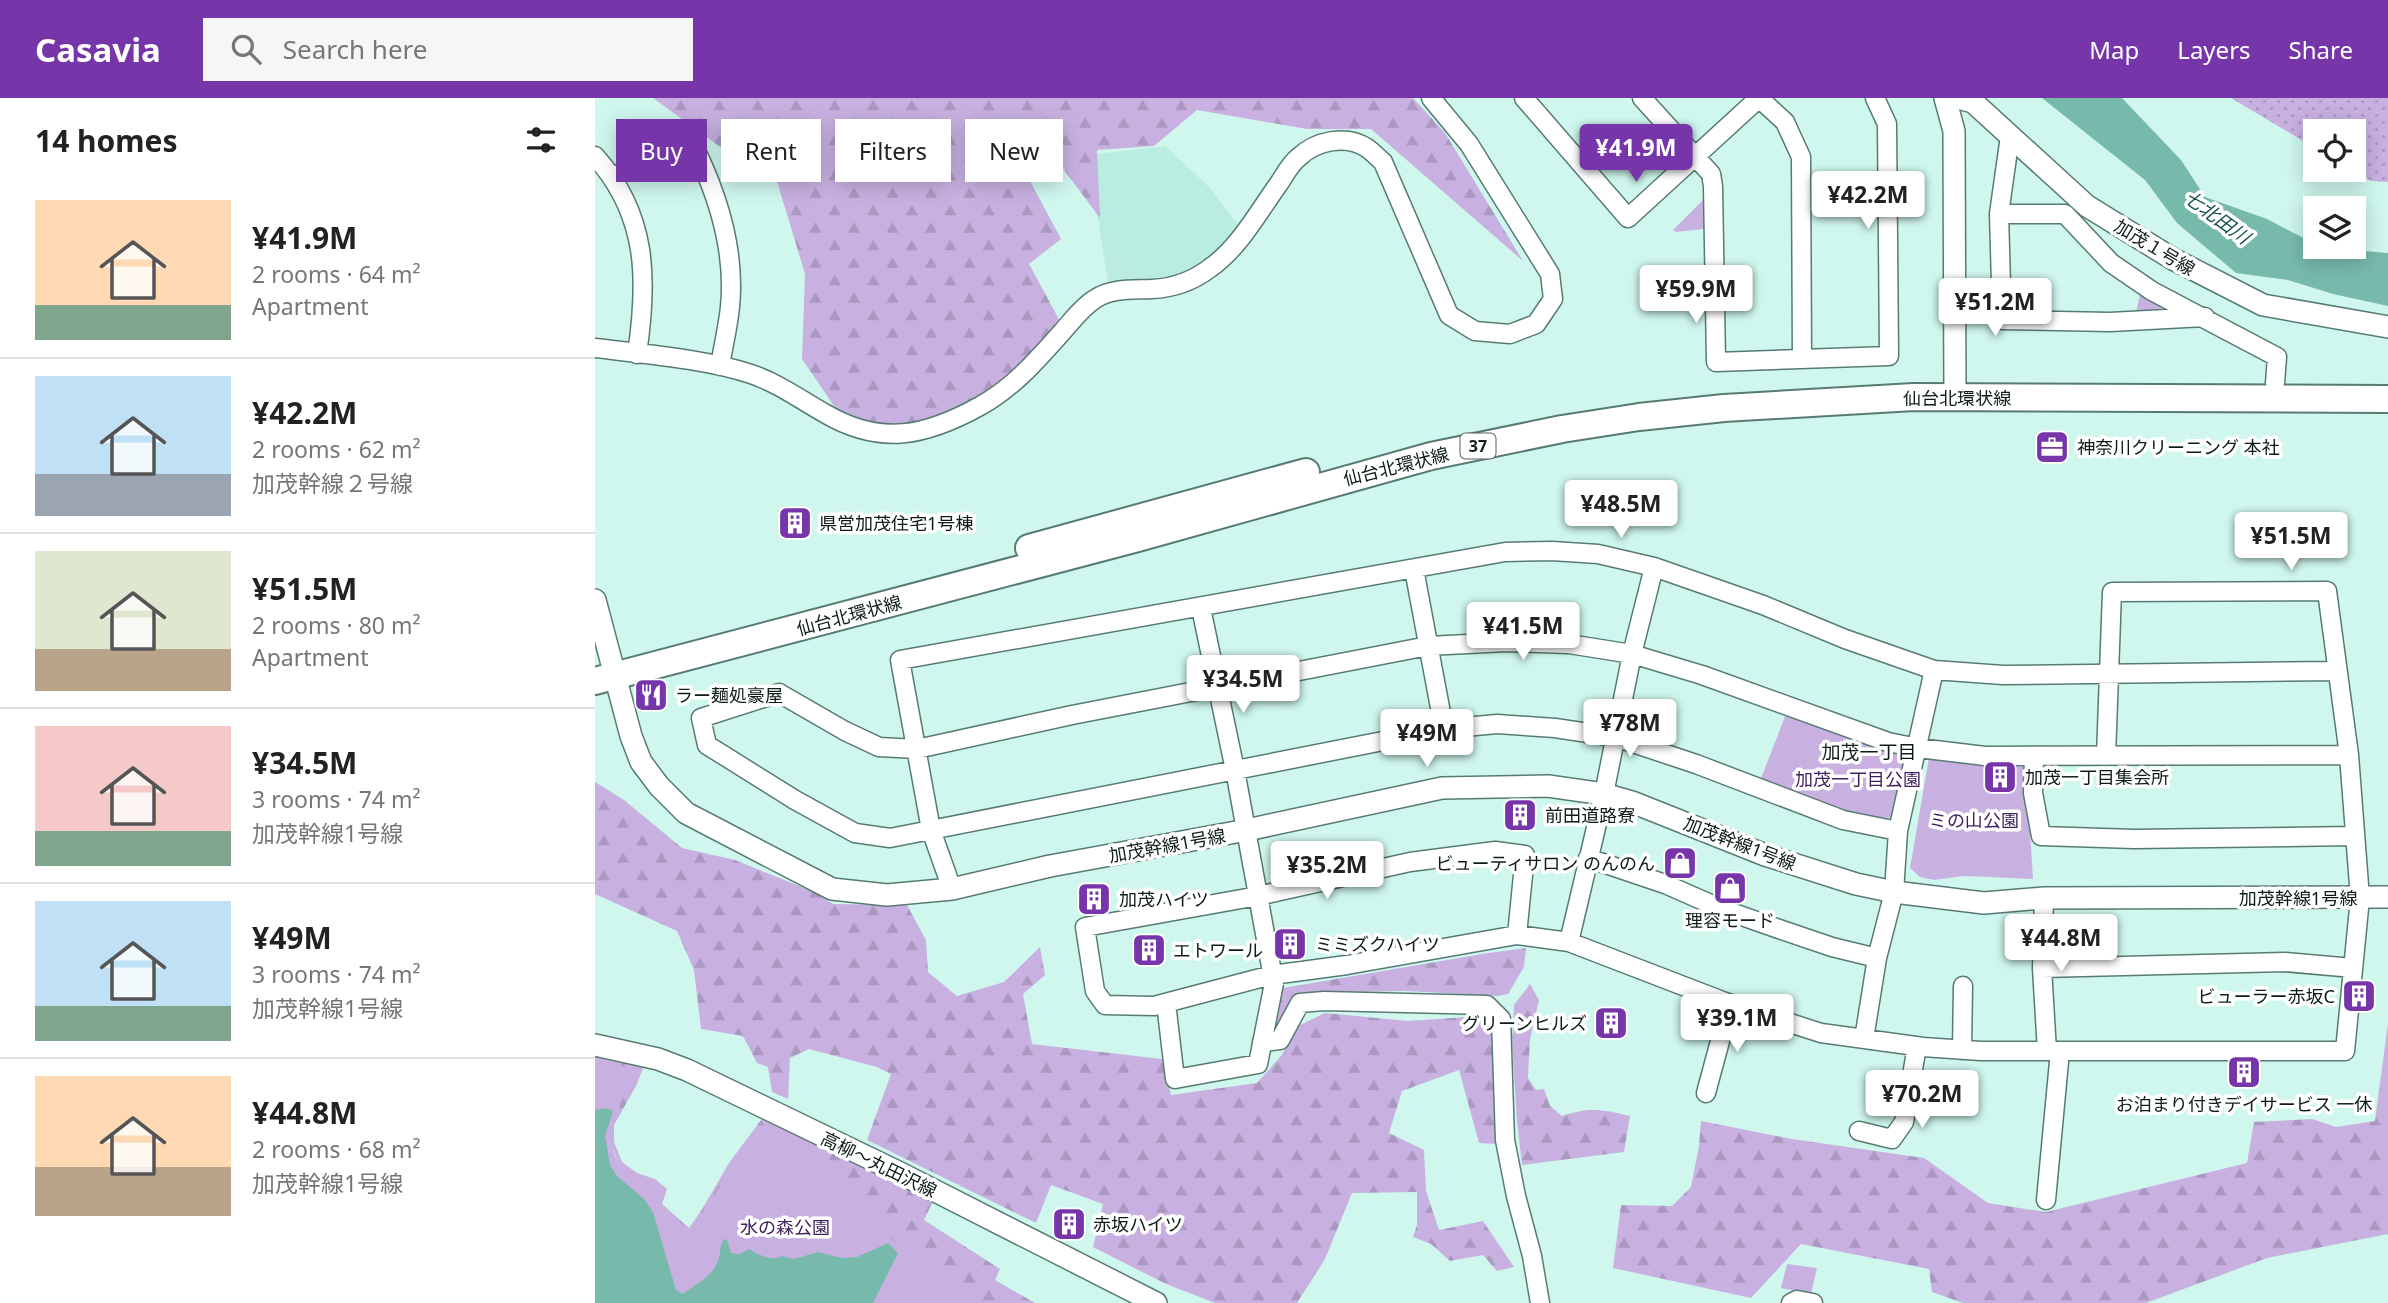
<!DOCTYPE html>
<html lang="en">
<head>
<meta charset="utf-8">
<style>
  :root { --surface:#fff; --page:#f6f6f6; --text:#222; --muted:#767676; --line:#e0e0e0; --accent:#7635a9 }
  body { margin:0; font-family:"Noto Sans","Noto Sans JP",sans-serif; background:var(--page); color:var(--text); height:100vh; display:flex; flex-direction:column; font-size:26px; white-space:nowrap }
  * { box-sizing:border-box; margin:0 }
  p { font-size:23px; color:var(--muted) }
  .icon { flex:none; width:38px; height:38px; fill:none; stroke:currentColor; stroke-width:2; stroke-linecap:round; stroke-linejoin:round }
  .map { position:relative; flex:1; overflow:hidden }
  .details { display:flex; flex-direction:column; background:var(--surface); width:595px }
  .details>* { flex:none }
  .hud { position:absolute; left:21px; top:21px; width:665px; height:63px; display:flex; gap:14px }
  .controls { position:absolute; left:1708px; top:21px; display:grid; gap:14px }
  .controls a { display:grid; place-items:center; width:63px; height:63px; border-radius:0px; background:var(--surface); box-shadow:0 4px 18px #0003; font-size:35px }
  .price { position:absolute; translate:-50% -60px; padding:0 16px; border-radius:7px; background:#fff; color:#222; font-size:23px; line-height:46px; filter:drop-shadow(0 2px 4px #0008) }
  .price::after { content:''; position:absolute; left:50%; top:42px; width:21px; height:16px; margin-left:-10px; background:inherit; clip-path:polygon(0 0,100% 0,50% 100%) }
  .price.current { background:var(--accent); color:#fff }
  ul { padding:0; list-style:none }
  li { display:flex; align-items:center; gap:21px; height:175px; padding:0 35px }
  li+li { border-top:2px solid var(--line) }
  li span { display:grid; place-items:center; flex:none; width:196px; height:140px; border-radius:0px; color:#555 }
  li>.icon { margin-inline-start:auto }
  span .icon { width:84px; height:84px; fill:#fffc; stroke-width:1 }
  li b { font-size:30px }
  h2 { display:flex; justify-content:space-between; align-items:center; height:84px; padding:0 35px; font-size:30px }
  .tag { padding:0 24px; border-radius:0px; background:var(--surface); box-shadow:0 4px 18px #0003; font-size:24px; line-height:63px }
  .tag.current { background:var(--accent); color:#fff }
  header { display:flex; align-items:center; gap:42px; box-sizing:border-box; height:98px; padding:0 35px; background:var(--accent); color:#fff }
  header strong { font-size:33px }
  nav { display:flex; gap:38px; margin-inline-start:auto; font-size:24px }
  .search { width:490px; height:63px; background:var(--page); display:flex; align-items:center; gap:18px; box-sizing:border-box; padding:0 24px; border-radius:0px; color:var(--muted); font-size:26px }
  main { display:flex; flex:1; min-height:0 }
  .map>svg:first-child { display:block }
  .built { fill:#bbece1 }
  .grass { fill:url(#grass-dots) }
  .forest { fill:url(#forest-firs) }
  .park { fill:#c8b1e1 }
  .water { fill:#77baac }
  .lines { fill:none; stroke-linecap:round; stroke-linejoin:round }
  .minor-casing { stroke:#577b74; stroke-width:21 }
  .tertiary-casing { stroke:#577b74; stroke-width:24 }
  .primary-casing { stroke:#577b74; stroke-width:30 }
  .minor { stroke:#fff; stroke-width:18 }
  .tertiary { stroke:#fff; stroke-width:21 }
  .primary { stroke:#fff; stroke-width:26 }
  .labels { text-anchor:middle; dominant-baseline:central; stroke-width:7; stroke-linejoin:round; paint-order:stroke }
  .shield { fill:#fff; stroke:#56605e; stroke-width:2 }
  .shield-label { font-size:16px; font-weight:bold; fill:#0d1c19 }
  .street-label { font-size:18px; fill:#0d1c19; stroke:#fff }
  .poi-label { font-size:18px; fill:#0d1c19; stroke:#fff; text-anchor:start }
  .park-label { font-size:18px; fill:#41225c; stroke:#fff }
  .water-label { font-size:19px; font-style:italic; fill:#155046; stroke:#fff }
  .neighbourhood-label { font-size:19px; fill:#0d1c19; stroke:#fff }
</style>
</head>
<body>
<header>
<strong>Casavia</strong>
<div class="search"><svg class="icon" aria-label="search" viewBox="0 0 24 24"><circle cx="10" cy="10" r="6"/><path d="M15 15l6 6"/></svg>Search here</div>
<nav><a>Map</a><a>Layers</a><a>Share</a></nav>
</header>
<main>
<section class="details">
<h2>14 homes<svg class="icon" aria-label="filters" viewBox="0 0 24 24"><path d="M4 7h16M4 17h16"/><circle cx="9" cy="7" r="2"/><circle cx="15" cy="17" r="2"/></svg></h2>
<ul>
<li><span style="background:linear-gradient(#ffd9b3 75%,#7fa58c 0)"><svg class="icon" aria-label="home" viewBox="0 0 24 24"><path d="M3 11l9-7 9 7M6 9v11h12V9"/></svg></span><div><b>¥41.9M</b><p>2 rooms · 64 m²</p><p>Apartment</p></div></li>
<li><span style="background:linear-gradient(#bfe0f5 70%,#9aa5b1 0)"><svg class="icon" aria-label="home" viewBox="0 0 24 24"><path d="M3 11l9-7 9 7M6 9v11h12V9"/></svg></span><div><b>¥42.2M</b><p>2 rooms · 62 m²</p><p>加茂幹線２号線</p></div></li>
<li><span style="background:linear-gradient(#dfe7d0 70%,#b9a48a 0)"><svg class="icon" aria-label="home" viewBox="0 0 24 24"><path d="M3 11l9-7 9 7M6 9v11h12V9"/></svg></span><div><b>¥51.5M</b><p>2 rooms · 80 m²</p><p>Apartment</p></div></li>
<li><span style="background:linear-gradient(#f6c9c9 75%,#7fa58c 0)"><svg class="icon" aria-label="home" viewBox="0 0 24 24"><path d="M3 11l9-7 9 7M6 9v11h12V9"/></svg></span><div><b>¥34.5M</b><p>3 rooms · 74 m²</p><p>加茂幹線1号線</p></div></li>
<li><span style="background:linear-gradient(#bfe0f5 75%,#7fa58c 0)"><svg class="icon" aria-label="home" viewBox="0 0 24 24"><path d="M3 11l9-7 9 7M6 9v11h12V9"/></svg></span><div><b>¥49M</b><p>3 rooms · 74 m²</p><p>加茂幹線1号線</p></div></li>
<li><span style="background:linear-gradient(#ffd9b3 65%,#b9a48a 0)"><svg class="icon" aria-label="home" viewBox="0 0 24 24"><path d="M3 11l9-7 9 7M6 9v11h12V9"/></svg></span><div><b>¥44.8M</b><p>2 rooms · 68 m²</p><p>加茂幹線1号線</p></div></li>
</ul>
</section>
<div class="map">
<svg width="1793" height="1205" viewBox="0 0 1793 1205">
  <defs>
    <pattern id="grass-dots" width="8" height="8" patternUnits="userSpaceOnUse" patternTransform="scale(1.75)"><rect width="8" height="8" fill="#c8b1e1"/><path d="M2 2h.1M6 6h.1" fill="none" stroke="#ab98c0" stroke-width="1.8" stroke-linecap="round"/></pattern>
    <pattern id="forest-firs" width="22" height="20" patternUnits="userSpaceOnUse" patternTransform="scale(1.75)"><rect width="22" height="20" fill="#c8b1e1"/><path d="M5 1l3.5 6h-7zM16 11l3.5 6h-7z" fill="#ab98c0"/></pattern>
  </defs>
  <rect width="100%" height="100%" fill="#cff7ee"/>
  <path class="built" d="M570,48l45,42 30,39 -14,18 -37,30 -81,7 -20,-127z"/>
  <path class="grass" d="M1636,0h157v84l-17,-1 -19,-11h2v-39h-39v17z"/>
  <path class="forest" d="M58,0h760l32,35 78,128 -152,-132h-64l-110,-19 -43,36 -57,4 3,68 -57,-76 -28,11 46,86 -32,25 32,59 -52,59 -67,33 -52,15 -54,-21 -34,-50 3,-85 -32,-106 -50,-19z
    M0,684l29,18 58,48 53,12 79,32 19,12 74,1 19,35 2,32 29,24 47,-14 36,-35 5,28 -22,19 9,50 130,15 9,36 86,-12 24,-27 17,-30 27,-13 83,8 73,-5 14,20 1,108 -17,-1 -20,-73 -57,21 -13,42 35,17 2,41 13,39 44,-9 31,46 -17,4 -14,-16 -33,6 -19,-17 -18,-7 4,-12v-33l-65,1 -27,66 -28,44h-82l-49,-19 -73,-37 10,-43 -52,-19 -15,38 -169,-83 24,-66 -14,-7 -68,-18 -19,9 -2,41 -16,-7 -4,-25 -11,-4 -14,-27 -42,-7 -7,-59 -17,-39 -82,-37z
    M931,850l-2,19 -16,27 -11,2 -91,-5 -107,2 -18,35h-5l7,-40 205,-35z
    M935,886l9,16 -9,39 -2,39 8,12 8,-1 6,17 12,10c27,-9 40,-7 68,0l-6,36 -102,13 -5,-44 -5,-77 2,-39z
    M1793,925v211l-121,24 -121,45h-183l-31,-11 -3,-23 -128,-25 -50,54 -138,-30 8,-63 51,1 19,-19 8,-41 2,-25 91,18 132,19 64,45 58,9 201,-49 7,-41 58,-3 24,8 39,-6z
    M0,958l49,10 -8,20 -22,39v17l8,20 15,11 18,6 12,10 -5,15 27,24 12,-17 28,-48 35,-47 169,85 -9,19 76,49 -5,11 40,23h-134l-184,-40 -88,-78 -34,-75z"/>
  <path class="park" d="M1115,95l2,35 -36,4 -3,-2z
    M1546,192l32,17 -2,8 -36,1z
    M1191,616l70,28 46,9 5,10 -15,57 -41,-3 -91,-34z
    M1334,660l97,9 7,112 -69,-3 -30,4 -14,-3 -10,-9z
    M0,962l42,9c-12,27 -42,71 -14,97 11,11 26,15 38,24l-3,10 31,31 47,-67 32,-42 59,36 75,93 27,13 44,39h-378z
    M1192,1166l30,4 -6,26 -30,-6z"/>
  <path class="water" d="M1447,0h80l59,62 24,37 62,22 48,25v3l73,6v53l-55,-12 -45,-14 -52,-7 -59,-50 -32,-43z
    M11,1010l7,3 -8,25 5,29 7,11 27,23 9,13 23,78 7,4c13,-10 29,-17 35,-33 3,-7 1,-15 6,-22l3,1 4,13 8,1 10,-5c11,6 21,13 33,7l12,3 24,-7 24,6 15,-1 31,-14 10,10 -25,50h-278v-193z"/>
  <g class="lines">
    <g class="minor-casing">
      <path id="minor" d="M929,0l104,120 131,-120
        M1047,0l69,76 2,12 3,176 173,-6 -2,-232 -12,-26
        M1164,0l26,24 16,35 1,202
        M1415,38l-11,78 3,106 108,2 95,-5
        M0,58c53,59 53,124 42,198
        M18,80l70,-44 5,1c28,53 48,111 42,172 -2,20 -7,40 -10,59
        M1404,116h66l46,49 41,28 125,66 -2,26
        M0,250c48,6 111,11 156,26 27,9 50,26 75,40 55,32 100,22 154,-8 33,-18 57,-46 82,-74 10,-11 20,-25 33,-33 17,-11 37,-9 57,-10 22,-1 41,-8 58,-21 29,-20 49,-57 70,-86 5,-8 11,-19 19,-25 17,-16 47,-23 68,-9 6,4 11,10 16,14l66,153 26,16 35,3 26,-10 17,-25 -3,-25 -81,-130 -38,-46
        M819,471l30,160
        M1439,659l-1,36 8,43 93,3 220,-3
        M1303,733l-55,-11 -147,-56 -81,-27 -60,-9 -58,-4 -53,5 -554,109 -35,-5 -60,-33 -88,-55 -6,-27 78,-25 66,38 34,16 38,2 155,-34 356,-69 78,-4 63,2 63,10 70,21 186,67 30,6 67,8 364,-1
        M993,760l77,26 57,25 57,20 53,18 45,11
        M357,791l-21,-59 -31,-170 605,-108 47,-1 46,3 56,13 109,38 82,34 89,31 69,5 334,-4
        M1449,800l-2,70 5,83
        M922,837l8,-80 -30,-4 -85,11 -152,34 -173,31 10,64 10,14 49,1 118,-31 75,-10 170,-30 52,7 156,60 96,31 102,14 58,4h364l15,-153 -11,-143 -22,-164 -215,1 -6,164
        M974,844l35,-148 28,-140 22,-87
        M1447,870l243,-6 68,6
        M571,905l9,76 83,-15 16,-81 -39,-213 -34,-162
        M1269,941l13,-81 17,-66 4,-61 36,-161
        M667,944l18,-2 20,-37 24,-2 163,4 14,14 4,121 11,56 16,60 8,47
        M1367,952l1,-64
        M1111,995l24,-89
        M1264,1033l33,8 12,-17 13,-76
        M1451,1102l14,-149
        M1196,1205l6,-3 16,3"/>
    </g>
    <g class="tertiary-casing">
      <path id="tertiary" d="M1350,0l9,33 1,267
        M1363,0l15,4 114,104 86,53 90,46 125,22
        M0,502l36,136 10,26 18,24 27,27 146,76 55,6 65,-6 98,-23 197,-36 195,-42 106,-2 56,8 28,8 133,53 91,29 38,8 90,11 60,-5 344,-1
        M0,947l63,14 29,11 211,102 258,131"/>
    </g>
    <g class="primary-casing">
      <path id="primary" d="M434,450l277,-76
        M0,583l543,-143 293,-82 131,-27 77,-12 85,-9 190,-11 474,2"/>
    </g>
    <use href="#minor" class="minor"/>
    <use href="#tertiary" class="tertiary"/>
    <use href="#primary" class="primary"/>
  </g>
  <defs>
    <g id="office-square" transform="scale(1.75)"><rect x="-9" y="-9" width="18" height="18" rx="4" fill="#7635a9" stroke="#fff"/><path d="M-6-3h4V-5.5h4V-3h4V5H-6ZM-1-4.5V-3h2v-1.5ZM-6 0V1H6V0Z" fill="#fff"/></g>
    <g id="building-square" transform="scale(1.75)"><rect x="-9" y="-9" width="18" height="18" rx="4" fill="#7635a9" stroke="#fff"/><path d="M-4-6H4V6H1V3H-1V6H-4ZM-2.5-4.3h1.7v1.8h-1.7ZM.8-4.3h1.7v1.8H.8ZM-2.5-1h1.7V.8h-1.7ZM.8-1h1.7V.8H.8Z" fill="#fff"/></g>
    <g id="restaurant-square" transform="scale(1.75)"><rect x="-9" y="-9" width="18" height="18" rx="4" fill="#7635a9" stroke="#fff"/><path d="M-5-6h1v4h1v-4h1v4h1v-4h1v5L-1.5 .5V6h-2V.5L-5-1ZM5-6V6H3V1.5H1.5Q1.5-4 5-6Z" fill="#fff"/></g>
    <g id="shop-square" transform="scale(1.75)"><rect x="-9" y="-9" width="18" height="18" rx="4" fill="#7635a9" stroke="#fff"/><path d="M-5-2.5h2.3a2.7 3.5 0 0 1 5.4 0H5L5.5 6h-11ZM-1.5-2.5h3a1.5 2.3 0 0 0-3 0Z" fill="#fff"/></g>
  </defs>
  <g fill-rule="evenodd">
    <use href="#office-square" x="1457" y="349"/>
    <use href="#building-square" x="200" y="425"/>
    <use href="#restaurant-square" x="56" y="597"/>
    <use href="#building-square" x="1405" y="679"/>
    <use href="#building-square" x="925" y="717"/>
    <use href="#shop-square" x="1085" y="765"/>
    <use href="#shop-square" x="1135" y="790"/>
    <use href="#building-square" x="499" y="801"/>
    <use href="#building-square" x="695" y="846"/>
    <use href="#building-square" x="554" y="852"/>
    <use href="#building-square" x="1764" y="898"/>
    <use href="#building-square" x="1016" y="925"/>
    <use href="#building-square" x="1649" y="974"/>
    <use href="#building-square" x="474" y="1126"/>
  </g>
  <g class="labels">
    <rect class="shield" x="865.5" y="335.5" width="35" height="25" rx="5"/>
    <g class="shield-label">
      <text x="883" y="348">37</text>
    </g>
    <g class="street-label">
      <text transform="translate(1560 149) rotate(31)">加茂１号線</text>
      <text x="1362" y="300">仙台北環状線</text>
      <text transform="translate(801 368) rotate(-14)">仙台北環状線</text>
      <text transform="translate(254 517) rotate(-15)">仙台北環状線</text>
      <text transform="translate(1145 745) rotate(21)">加茂幹線1号線</text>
      <text transform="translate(572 747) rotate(-10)">加茂幹線1号線</text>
      <text x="1703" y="800">加茂幹線1号線</text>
      <text transform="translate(284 1066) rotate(26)">高柳～丸田沢線</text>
    </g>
    <g class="poi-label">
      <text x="1482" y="349">神奈川クリーニング 本社</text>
      <text x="224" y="425">県営加茂住宅1号棟</text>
      <text x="80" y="597">ラー麺処豪屋</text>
      <text x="1430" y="679">加茂一丁目集会所</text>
      <text x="950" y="717">前田道路寮</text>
      <text x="1060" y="765" text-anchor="end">ビューティサロン のんのん</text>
      <text x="524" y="801">加茂ハイツ</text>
      <text x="1135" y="822" text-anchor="middle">理容モード</text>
      <text x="720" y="846">ミミズクハイツ</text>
      <text x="578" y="852">エトワール</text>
      <text x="1740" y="898" text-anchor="end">ビューラー赤坂C</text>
      <text x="992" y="925" text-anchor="end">グリーンヒルズ</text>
      <text x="1649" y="1006" text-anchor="middle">お泊まり付きデイサービス 一休</text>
      <text x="498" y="1126">赤坂ハイツ</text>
    </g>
    <g class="park-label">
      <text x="1263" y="681">加茂一丁目公園</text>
      <text x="1379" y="722">ミの山公園</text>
      <text x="190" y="1129">水の森公園</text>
    </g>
    <g class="water-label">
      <text transform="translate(1622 119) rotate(36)">七北田川</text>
    </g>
    <g class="neighbourhood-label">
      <text x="1274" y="654">加茂一丁目</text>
    </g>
  </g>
</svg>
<div class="controls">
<a><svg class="icon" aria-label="locate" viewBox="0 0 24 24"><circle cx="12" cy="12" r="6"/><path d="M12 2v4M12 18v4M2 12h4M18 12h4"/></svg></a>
<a><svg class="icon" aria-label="layers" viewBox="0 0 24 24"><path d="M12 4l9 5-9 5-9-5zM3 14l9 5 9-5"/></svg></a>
</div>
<b class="price current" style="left:1041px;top:86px">¥41.9M</b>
<b class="price" style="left:1273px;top:133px">¥42.2M</b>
<b class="price" style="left:1101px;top:227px">¥59.9M</b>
<b class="price" style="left:1400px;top:240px">¥51.2M</b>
<b class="price" style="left:1026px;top:442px">¥48.5M</b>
<b class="price" style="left:1696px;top:474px">¥51.5M</b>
<b class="price" style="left:928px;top:564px">¥41.5M</b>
<b class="price" style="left:648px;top:617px">¥34.5M</b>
<b class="price" style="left:1035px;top:661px">¥78M</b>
<b class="price" style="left:832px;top:671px">¥49M</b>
<b class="price" style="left:732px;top:803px">¥35.2M</b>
<b class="price" style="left:1466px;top:876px">¥44.8M</b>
<b class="price" style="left:1142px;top:956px">¥39.1M</b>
<b class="price" style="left:1327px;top:1032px">¥70.2M</b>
<div class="hud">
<a class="tag current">Buy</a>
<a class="tag">Rent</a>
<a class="tag">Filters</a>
<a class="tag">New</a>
</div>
</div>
</main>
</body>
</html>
